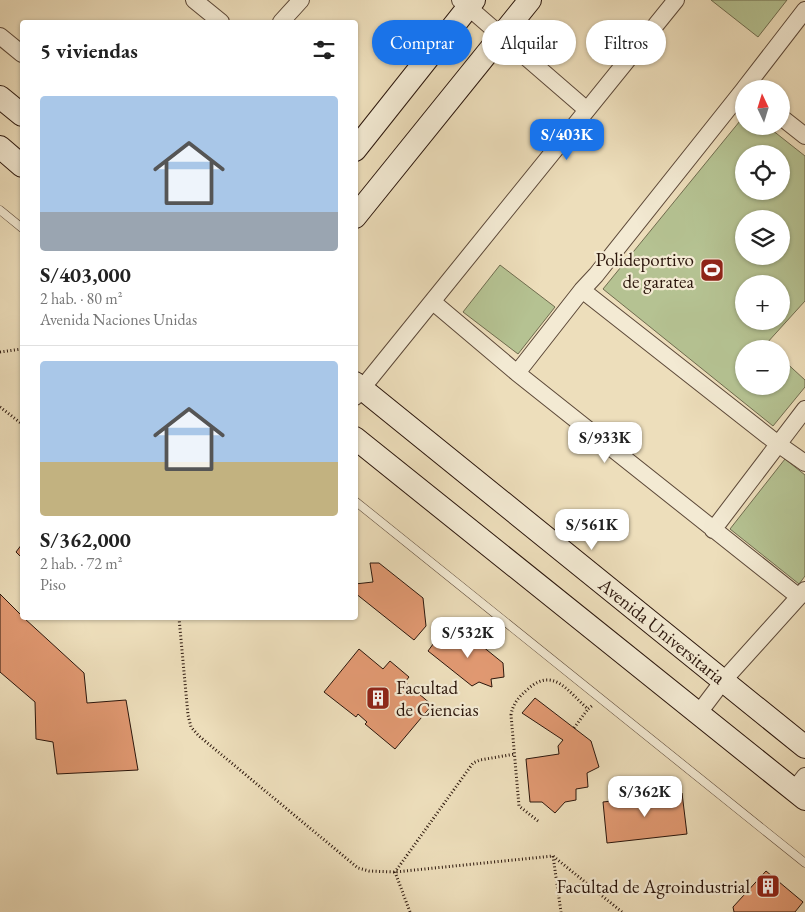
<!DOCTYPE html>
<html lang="es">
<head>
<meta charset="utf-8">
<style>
  :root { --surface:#fff; --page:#f6f6f6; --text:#222; --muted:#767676; --line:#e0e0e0; --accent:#1a73e8 }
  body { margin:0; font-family:"EB Garamond",serif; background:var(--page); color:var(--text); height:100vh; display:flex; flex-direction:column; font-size:19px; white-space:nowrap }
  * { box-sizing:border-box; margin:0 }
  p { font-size:16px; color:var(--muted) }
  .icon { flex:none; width:28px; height:28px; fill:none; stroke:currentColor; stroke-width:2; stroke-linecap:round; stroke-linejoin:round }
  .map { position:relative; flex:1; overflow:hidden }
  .panel { position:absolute; left:20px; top:20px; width:338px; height:600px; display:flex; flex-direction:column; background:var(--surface); border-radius:5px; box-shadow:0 1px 4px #0004 }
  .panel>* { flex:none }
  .top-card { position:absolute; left:372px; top:20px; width:358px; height:45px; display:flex; gap:10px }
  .needle { width:32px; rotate:356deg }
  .tools { position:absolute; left:735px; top:80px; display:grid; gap:10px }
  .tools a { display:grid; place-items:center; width:55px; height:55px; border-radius:50%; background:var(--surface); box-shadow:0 1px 4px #0004; font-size:25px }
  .price { position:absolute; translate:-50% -42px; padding:0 11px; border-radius:10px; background:#fff; color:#222; font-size:16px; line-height:32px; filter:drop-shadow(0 1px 2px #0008) }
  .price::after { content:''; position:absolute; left:50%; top:30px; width:15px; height:11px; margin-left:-8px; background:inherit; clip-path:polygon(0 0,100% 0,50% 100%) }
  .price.current { background:var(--accent); color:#fff }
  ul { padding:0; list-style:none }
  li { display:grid; align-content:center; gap:10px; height:265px; padding:0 20px }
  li+li { border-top:1px solid var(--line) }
  li span { display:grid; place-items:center; height:155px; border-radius:5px; color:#555 }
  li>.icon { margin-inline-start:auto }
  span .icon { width:90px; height:90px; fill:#fffc; stroke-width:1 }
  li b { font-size:21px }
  h2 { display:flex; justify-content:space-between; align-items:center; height:60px; padding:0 20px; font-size:21px }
  .tag { padding:0 18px; border-radius:22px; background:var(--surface); box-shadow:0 1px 4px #0004; font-size:18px; line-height:45px }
  .tag.current { background:var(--accent); color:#fff }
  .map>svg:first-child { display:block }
  .green { fill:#b5c292; stroke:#706c4f; fill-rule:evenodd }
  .building { fill:#e19972; stroke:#2b160c }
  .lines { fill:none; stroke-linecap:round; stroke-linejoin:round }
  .lane-casing { stroke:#5c4838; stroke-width:9 }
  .street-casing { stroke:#5c4838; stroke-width:18 }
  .secondary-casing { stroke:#2b160c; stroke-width:24 }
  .path { stroke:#2b160c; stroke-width:3; stroke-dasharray:1 2.5; stroke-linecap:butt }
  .lane { stroke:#f3ead3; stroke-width:8 }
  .street { stroke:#f3ead3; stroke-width:16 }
  .secondary { stroke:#f3ead3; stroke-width:22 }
  .labels { text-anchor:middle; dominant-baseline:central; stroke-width:4.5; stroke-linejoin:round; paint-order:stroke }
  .poi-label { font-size:19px; fill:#2b160c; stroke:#f3ead3; text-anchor:end }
  .street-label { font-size:19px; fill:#2b160c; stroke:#f3ead3 }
</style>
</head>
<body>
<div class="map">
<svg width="805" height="912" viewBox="0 0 805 912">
  <rect width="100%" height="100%" fill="#eddebb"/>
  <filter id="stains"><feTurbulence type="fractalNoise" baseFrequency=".004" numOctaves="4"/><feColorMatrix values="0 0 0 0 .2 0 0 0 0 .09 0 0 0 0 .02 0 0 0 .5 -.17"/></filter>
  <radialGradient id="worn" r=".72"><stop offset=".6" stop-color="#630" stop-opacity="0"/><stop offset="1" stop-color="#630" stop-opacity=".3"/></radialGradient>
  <path class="green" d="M711,0h76l-29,37z
    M744,116v10h23l38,30v145l-39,43 5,5h-27v37h37v-28l24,22v7l-32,39 -170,-137zM744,154h37v37h-37zM744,219h37v37h-37zM744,284h37v37h-37z
    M500,265l55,42 -37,47 -55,-42z
    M785,459l20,16v101l-6,8 -69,-55z"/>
  <path class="building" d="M22,544v14l-6,-6z
    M370,563h9l44,35 3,28 -12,14 -59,-47v-9l18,-2z
    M0,594l22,22v2h2l60,55 3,30 39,-3 12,70 -81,4 -4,-32 -17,-3 -1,-37 -35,-30z
    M466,633l37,30 1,14 -13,2 1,8 -13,-5 -7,4 -44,-35 11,-15z
    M359,649l24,20 7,-8 19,16 -4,5 27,23 -37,44 -30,-25 2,-2 -9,-8 -2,3 -32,-25z
    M535,698l56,43 8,26 -12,6 1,14 -12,2v11l-11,2 -10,11 -13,-11h-12l-4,-43 33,-5 -1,-8 5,-6 -41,-27z
    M682,793l5,41 -80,9 -4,-41z
    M766,871l37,31 -8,10h-61l-1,-5z"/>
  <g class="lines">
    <g class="lane-casing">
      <path id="lane" d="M0,210l22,18
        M355,501l450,362"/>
    </g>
    <g class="street-casing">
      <path id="street" d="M194,0l27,22
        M460,0l127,110
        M281,22l20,-22
        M0,36l22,18
        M744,89l61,-79
        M781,117l24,19
        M582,290l196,154 27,19
        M433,302l84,71 282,224
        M517,373l65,-83 14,-15 148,-186
        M355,397l321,-397
        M713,530l92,-121
        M698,714l25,-33 82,-91
        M794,790l11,-14"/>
    </g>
    <g class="secondary-casing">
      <path id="secondary" d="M0,97l22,18
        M0,147l22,19
        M355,150l119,-150
        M355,217l175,-217
        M355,383l450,364
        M355,438l450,361"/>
    </g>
    <path class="path" d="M0,352l22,-3
      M0,407l22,17
      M179,618l9,97 3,12 8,9 159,132 11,3 26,1 158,-16 69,56
      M574,728l14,-19
      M538,821l-19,-15 -8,-91c2,-12 8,-18 17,-26 26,-23 40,3 60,20l5,-4
      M553,856l8,56
      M410,912l-15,-40 78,-109 7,-3 35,-6"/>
    <use href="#lane" class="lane"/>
    <use href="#street" class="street"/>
    <use href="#secondary" class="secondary"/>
  </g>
  <defs>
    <g id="stadium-square" transform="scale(1.25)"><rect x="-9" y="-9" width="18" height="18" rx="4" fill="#8f2418" stroke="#f3ead3"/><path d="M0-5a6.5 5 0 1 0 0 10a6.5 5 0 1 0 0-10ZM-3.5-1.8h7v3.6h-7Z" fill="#fff"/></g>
    <g id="building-square" transform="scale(1.25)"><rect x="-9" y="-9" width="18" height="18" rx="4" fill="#8f2418" stroke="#f3ead3"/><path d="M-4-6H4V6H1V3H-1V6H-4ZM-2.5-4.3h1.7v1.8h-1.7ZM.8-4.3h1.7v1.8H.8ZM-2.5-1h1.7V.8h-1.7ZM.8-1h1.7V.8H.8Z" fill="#fff"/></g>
  </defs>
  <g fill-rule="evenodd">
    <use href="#stadium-square" x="712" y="270"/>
    <use href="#building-square" x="378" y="698"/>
    <use href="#building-square" x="768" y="886"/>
  </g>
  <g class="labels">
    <g class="poi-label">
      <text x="694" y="259">Polideportivo<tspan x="694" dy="22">de garatea</tspan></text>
      <text x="396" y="687" text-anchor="start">Facultad<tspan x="396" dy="22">de Ciencias</tspan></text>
      <text x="750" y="886">Facultad de Agroindustrial</text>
    </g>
    <g class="street-label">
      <text transform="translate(662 631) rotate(39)">Avenida Universitaria</text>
    </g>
  </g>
  <rect width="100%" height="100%" filter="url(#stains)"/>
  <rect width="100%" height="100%" fill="url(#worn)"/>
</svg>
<div class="tools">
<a><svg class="needle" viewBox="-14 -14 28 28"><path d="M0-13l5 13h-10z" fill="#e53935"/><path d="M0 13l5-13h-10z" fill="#767676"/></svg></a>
<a><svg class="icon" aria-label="locate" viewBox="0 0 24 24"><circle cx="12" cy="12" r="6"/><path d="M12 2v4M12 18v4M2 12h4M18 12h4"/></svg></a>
<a><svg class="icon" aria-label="layers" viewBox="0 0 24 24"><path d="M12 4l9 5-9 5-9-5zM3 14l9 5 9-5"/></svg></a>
<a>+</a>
<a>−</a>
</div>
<b class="price current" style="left:567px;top:161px">S/403K</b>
<b class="price" style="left:605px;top:464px">S/933K</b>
<b class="price" style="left:592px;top:551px">S/561K</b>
<b class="price" style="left:468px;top:659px">S/532K</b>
<b class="price" style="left:645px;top:818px">S/362K</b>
<div class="top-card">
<a class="tag current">Comprar</a>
<a class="tag">Alquilar</a>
<a class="tag">Filtros</a>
</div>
<section class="panel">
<h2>5 viviendas<svg class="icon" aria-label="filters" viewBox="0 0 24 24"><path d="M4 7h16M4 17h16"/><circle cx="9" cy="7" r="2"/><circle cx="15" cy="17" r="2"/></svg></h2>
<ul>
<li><span style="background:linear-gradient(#a9c7e8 75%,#9aa5b1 0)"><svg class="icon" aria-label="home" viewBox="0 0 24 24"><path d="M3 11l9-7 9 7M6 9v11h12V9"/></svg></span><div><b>S/403,000</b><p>2 hab. · 80 m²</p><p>Avenida Naciones Unidas</p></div></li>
<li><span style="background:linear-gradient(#a9c7e8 65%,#c2b280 0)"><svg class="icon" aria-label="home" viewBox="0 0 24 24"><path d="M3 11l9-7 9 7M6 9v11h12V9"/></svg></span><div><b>S/362,000</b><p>2 hab. · 72 m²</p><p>Piso</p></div></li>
</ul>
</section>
</div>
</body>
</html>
